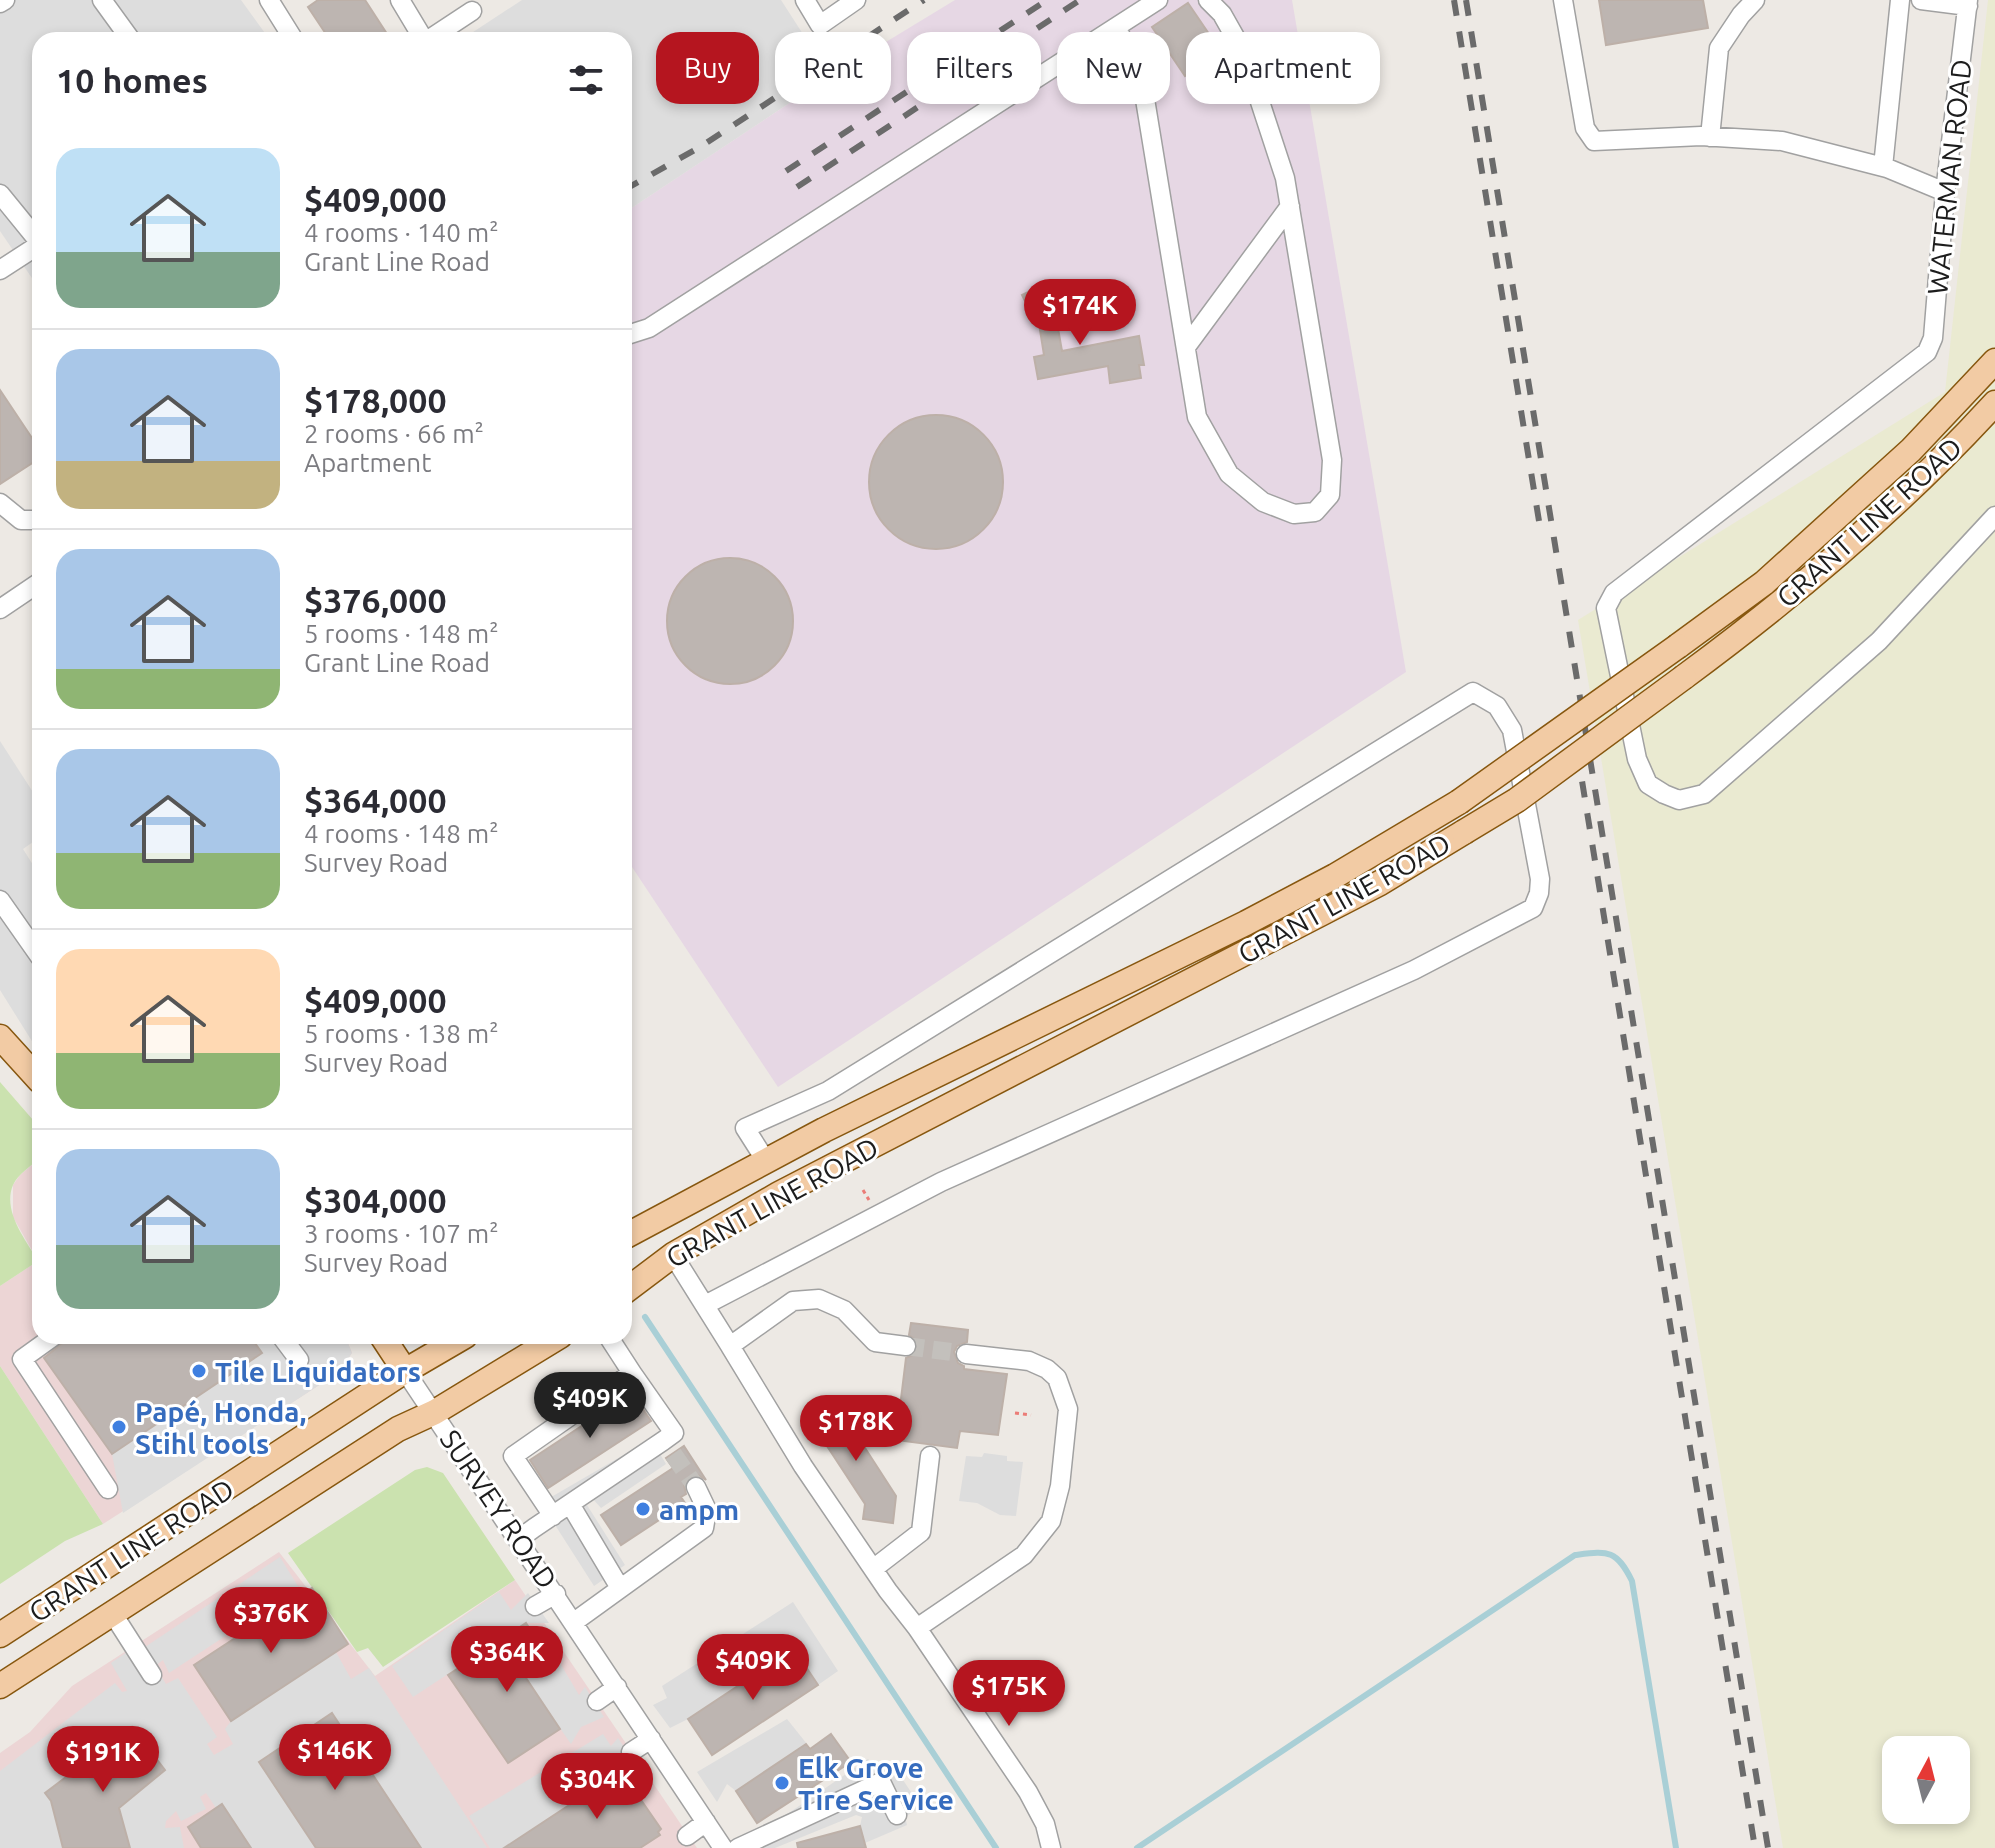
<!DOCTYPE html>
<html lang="en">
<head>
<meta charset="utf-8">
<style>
  :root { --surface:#fff; --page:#f7f7f7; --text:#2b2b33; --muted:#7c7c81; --line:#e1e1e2; --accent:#b5151f }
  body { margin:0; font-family:Ubuntu,sans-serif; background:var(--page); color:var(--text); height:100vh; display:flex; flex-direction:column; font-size:30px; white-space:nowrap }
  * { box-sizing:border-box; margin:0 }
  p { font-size:26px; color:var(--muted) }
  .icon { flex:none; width:44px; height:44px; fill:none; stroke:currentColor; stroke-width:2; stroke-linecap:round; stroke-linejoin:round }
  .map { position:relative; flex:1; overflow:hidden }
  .panel { position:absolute; left:32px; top:32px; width:600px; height:1312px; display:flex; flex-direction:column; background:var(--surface); border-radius:24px; box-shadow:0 4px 12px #0003 }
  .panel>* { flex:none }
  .hud { position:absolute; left:656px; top:32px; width:760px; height:72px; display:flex; gap:16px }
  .needle { width:52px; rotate:7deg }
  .fabs { position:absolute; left:1882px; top:1736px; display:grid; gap:16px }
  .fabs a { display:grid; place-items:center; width:88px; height:88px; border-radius:16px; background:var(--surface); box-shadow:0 4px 12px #0003; font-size:40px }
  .price { position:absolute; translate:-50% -68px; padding:0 18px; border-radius:28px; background:var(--accent); color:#fff; font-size:26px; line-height:52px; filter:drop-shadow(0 2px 4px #0008) }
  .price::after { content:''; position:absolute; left:50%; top:48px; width:24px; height:18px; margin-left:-12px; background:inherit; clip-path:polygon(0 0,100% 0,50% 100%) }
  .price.selected { background:#222; color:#fff }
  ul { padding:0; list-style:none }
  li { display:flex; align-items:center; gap:24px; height:200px; padding:0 24px }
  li+li { border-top:2px solid var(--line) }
  li span { display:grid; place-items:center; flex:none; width:224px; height:160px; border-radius:24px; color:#555 }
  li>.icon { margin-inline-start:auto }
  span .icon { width:96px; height:96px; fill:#fffc; stroke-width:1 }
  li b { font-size:34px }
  h2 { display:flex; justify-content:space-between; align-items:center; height:96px; padding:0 24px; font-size:34px }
  .tag { padding:0 28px; border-radius:24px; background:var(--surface); box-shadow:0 4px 12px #0003; font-size:28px; line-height:72px }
  .tag.selected { background:var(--accent); color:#fff }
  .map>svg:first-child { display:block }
  .commercial { fill:#ecd5d5 }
  .industrial { fill:#e6d7e4 }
  .farmland { fill:#eaead1; fill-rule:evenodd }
  .grass { fill:#cbe2af }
  .parking { fill:#ddd }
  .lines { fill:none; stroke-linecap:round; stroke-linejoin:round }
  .stream { stroke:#a9cfd6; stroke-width:6 }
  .building { fill:#bdb5b1; stroke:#bdb0a8; stroke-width:2 }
  .minor-tunnel { stroke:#c3c0bc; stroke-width:18; stroke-dasharray:18 9; stroke-linecap:butt }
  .minor-casing { stroke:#a1a1a1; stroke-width:21 }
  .major-casing { stroke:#87570f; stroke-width:27 }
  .path { stroke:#eb7c77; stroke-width:3; stroke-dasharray:4 4; stroke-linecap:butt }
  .minor { stroke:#fff; stroke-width:18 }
  .major { stroke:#f2cba4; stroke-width:24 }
  .rail { stroke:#6b6b6b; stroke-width:6; stroke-dasharray:16 16; stroke-linecap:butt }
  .major-bridge-casing { stroke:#87570f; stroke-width:27; stroke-linecap:butt }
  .major-bridge { stroke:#f2cba4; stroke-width:24 }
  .shop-dot { fill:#3f7fe0; stroke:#fff; stroke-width:3 }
  .labels { text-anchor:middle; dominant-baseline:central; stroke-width:6; stroke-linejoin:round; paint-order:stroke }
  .street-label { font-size:28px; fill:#1d1d1d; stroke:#fff }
  .shop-label { font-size:28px; font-weight:bold; fill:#366cbe; stroke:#fff; text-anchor:start }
</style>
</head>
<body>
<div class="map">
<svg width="1995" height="1848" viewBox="0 0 1995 1848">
  <rect width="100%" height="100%" fill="#ede9e4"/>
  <path class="commercial" d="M40,1158v178h305l7,17 -9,13 -19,16 -221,142 -103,-158v-80l38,-25 -25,-44v-32l7,-10z
    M279,1552l96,124 140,-96 182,268h-697v-95l30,-21 42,-46z"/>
  <path class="industrial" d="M955,0h337l114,672 -628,415 -154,-232v-642l206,-137z"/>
  <path class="farmland" d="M1988,0h7v1848h-212l-205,-1228 367,-228zM1896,1750h60v60h-60z"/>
  <path class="grass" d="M0,1082l40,46v30c-9,8 -22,16 -27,27 -11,26 13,55 25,76l-38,25z
    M0,1366l103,158 -38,17 -65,43z
    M427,1467l16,6 72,107 -132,87 -15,-19 -11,4 -69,-99 127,-83z"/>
  <path class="parking" d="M0,0h241l29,40h-230v250l-40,-59z
    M522,0h259l49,76 -206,137v-173h-163z
    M0,741l40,62v34l-17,12 17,27v75l-10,5 10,16v82l-40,-64z
    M250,1336h95l7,17 -9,13 -19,16 -201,131 -11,-59 150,-101z
    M651,1439l15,25 -65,44 -10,-11 -19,15 15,-7 38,60 -31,21 -53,-83z
    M984,1453l23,3v5l16,1 -7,54 -16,-1 -23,-12 -18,-2 7,-45 16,1z
    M280,1557l19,31 -130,85 -6,-13 -8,6 11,18 12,-6 39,59 -10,7 7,11 19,-11 -8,-15 6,-8 105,-69 15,27 18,-11 118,180h-236l-29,-43 -6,3 -10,-15 -6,4 6,12 -25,12 -5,-10 -10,10 -1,7 15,-1 4,21h-184v-77l115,-88 7,9 5,-1 -16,-28 29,-20 5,4z
    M499,1592l12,18 17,-17 21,30h-23l-113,74 -21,-31z
    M793,1602l45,69 -20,14 -24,-36 -106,70 -18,9 -17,-23 14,-7 -5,-12z
    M545,1651l12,7 22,37 6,-8 19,30 -23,10 -10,17 -52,-75z
    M787,1719l20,25 -71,47 -9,-7 -10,18 -20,-30z
    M603,1734l8,12 7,-8 18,27 -25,11 2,4 -19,9 -6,8 -3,-3 -13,9 2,3 -17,11 -3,-3 -13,9 2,4 -21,9 -13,9 1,3h-20l-21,-32z
    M868,1759l12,13 13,-7 28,42 -16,10 2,8 -42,18 -5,-17 2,-9 -6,-2 -81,33h-26l9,-14z"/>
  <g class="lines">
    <path class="stream" d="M645,1317l351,531
      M1137,1848l438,-293c33,-4 41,-6 57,26l44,267"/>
  </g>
  <path class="building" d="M318,0h47l26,40h-61l-22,-33z
    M1599,0h104l5,28 -102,17z
    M1188,3l36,53 -22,15 -4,-5 -13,10 -33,-49z
    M1045,284l8,16 9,51 77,-15 5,29h-5l2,13 -31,5 -2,-17 -70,13 -4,-22 10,-2 -7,-44 -6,2 -9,-18z
    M0,390l40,60v8l-40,26z
    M869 482a67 67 0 1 1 134 0a67 67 0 1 1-134 0Z
    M667 621a63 63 0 1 1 126 0a63 63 0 1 1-126 0Z
    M911,1323l57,7 -1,12 -10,4 -3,6 4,11 6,3v3l43,5 -9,61 -38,-4 -3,17 -61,-8 10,-82 9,-4 3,-7 -1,-6 -8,-6z
    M71,1336h179l12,17 -150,101 -68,-96z
    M632,1393l19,28 -103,67 -18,-28z
    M834,1400l62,96 -3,27 -30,-4 2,-15 -57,-87z
    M684,1446l22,34 -8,-5 -8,2 -6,8 2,9 -5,3 4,6 -64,42 -20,-30 72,-47 -7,-10z
    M312,1588l36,56 -117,77 -37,-56z
    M526,1623l19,29 -25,17 40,60 -52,34 -60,-88z
    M794,1649l24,36 -106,70 -24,-36z
    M332,1713l89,135h-105l-57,-86z
    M132,1727l33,43 -46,38 11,40h-67l-12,-47 -6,-8z
    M831,1734l20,28 -94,61 -21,-32 70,-47 4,5z
    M621,1771l40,58 -3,3 2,3 -20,13h-136z
    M222,1804l29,44h-50l-13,-21z
    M860,1826l6,22h-68l-1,-5z"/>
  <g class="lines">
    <path class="minor-tunnel" d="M906,1346l60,8
      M673,1454l23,33"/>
    <g class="minor-casing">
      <path id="minor" d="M102,0l29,40
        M269,0l25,40
        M400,0l24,40
        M805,0l15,25 36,-25
        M1563,0l22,128 9,13 107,-5 81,5 105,27 58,24
        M1921,0l47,6
        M1968,0l-23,192 -12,146 -6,14 -313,241 -8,15 31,151 11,25 16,10 15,6 25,-6 175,-153 116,-125
        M0,3l5,-3
        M1117,27l27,66 53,324 32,57 34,28 31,12 21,-2 15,-17 2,-35 -47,-282 -41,-125 -22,-39 -14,-14
        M428,40l44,-29
        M1710,137l9,-89 22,-33 14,-15
        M1883,167l17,-167
        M0,194l40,49
        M0,270l40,-26
        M624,336l25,-8 509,-328
        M1186,347l104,-141
        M0,503l21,17h19
        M0,609l40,-27
        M0,900l40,57
        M673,1255l57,91
        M705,1305l236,-123 473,-212 119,-62 6,-15 1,-14 -28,-149 -15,-24 -24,-14 -645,399 -83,37 21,33
        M54,1336l-32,23 86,130
        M281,1336l18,24
        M608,1336l24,37
        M906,1346l-31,-4 -31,-32 -25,-11 -26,2 -63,45 73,120 85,125 29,37 111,164 17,32 6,24
        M405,1371l318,477
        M570,1504l50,84
        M519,1539l15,-11 129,-87 11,-8 -42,-60 -119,83 40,60
        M873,1569l48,-37 9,-76
        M535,1606l21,-12
        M113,1614l39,61
        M574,1622l130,-94 3,-18 -11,-23
        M917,1628l107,-73 27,-34 9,-35 8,-77 -11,-31 -10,-9 -18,-8 -63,-7
        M597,1701l20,-14
        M631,1752l20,-13
        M687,1836l19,-14
        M738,1848l143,-66 16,33"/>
    </g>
    <g class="major-casing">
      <path id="major" d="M1678,646l86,-63 147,-133 84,-89
        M1684,677c111,-82 218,-172 311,-274
        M0,1037l40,44
        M624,1237l200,-107 422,-207 89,-47 124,-74
        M624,1292l49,-37 106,-61 601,-311 84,-51
        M382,1336l23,35
        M0,1635l405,-264 60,-35
        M0,1686l398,-257 37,-17 125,-76"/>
    </g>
    <path class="path" d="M863,1190l6,10
      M1015,1413l16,2"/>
    <use href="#minor" class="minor"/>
    <use href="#major" class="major"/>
    <path class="rail" d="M1454,0l85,521
      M1466,0l302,1848
      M786,171l261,-171
      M797,187l283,-187
      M624,190l76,-43 224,-147
      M38,488l2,-1
      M1577,750l178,1098"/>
    <g class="major-bridge-casing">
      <path id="major-bridge" d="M1459,802l219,-156
        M1464,832l53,-32 167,-123"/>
    </g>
    <use href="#major-bridge" class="major-bridge"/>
  </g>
  <g class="shop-dot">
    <circle cx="199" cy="1371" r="8"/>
    <circle cx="119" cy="1427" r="8"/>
    <circle cx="643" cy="1509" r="8"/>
    <circle cx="782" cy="1783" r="8"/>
  </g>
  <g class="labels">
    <g class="street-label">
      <text transform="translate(1949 177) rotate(-84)">WATERMAN ROAD</text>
      <text transform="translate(1869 522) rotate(-42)">GRANT LINE ROAD</text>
      <text transform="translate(1344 898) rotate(-29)">GRANT LINE ROAD</text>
      <text transform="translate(772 1202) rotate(-29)">GRANT LINE ROAD</text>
      <text transform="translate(499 1509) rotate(56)">SURVEY ROAD</text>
      <text transform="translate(131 1550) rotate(-33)">GRANT LINE ROAD</text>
    </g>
    <g class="shop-label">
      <text x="215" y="1371">Tile Liquidators</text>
      <text x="135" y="1411">Papé, Honda,<tspan x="135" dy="32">Stihl tools</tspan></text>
      <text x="659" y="1509">ampm</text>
      <text x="798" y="1767">Elk Grove<tspan x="798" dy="32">Tire Service</tspan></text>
    </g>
  </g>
</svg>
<div class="fabs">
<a><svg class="needle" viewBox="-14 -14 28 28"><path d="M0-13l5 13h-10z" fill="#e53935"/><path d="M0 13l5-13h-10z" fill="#7c7c81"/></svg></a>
</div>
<b class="price" style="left:1080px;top:347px">$174K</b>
<b class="price selected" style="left:590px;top:1440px">$409K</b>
<b class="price" style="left:856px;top:1463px">$178K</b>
<b class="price" style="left:271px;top:1655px">$376K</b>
<b class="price" style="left:507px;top:1694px">$364K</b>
<b class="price" style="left:753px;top:1702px">$409K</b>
<b class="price" style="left:1009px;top:1728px">$175K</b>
<b class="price" style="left:335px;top:1792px">$146K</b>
<b class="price" style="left:103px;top:1794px">$191K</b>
<b class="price" style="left:597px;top:1821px">$304K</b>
<div class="hud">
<a class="tag selected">Buy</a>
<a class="tag">Rent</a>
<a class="tag">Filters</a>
<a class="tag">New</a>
<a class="tag">Apartment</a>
</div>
<section class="panel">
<h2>10 homes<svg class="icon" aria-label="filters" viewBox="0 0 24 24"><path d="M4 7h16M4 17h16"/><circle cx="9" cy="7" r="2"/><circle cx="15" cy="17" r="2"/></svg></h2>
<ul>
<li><span style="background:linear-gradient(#bfe0f5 65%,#7fa58c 0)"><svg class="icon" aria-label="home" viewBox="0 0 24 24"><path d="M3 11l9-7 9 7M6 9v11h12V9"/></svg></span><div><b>$409,000</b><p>4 rooms · 140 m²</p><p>Grant Line Road</p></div></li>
<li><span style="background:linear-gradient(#a9c7e8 70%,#c2b280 0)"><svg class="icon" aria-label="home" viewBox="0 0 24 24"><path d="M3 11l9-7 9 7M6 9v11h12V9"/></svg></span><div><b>$178,000</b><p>2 rooms · 66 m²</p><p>Apartment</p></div></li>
<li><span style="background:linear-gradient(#a9c7e8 75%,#8fb573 0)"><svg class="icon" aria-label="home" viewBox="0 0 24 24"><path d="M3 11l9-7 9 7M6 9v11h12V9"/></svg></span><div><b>$376,000</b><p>5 rooms · 148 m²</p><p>Grant Line Road</p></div></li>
<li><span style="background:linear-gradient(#a9c7e8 65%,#8fb573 0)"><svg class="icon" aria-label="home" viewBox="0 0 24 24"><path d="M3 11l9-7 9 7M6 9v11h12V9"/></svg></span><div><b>$364,000</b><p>4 rooms · 148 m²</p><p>Survey Road</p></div></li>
<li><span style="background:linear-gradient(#ffd9b3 65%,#8fb573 0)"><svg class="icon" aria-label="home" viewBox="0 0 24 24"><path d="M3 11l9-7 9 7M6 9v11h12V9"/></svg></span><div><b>$409,000</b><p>5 rooms · 138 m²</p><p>Survey Road</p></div></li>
<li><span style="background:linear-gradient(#a9c7e8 60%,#7fa58c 0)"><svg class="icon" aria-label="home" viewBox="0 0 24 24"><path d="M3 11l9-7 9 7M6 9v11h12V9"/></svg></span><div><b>$304,000</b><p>3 rooms · 107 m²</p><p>Survey Road</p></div></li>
</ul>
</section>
</div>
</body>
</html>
